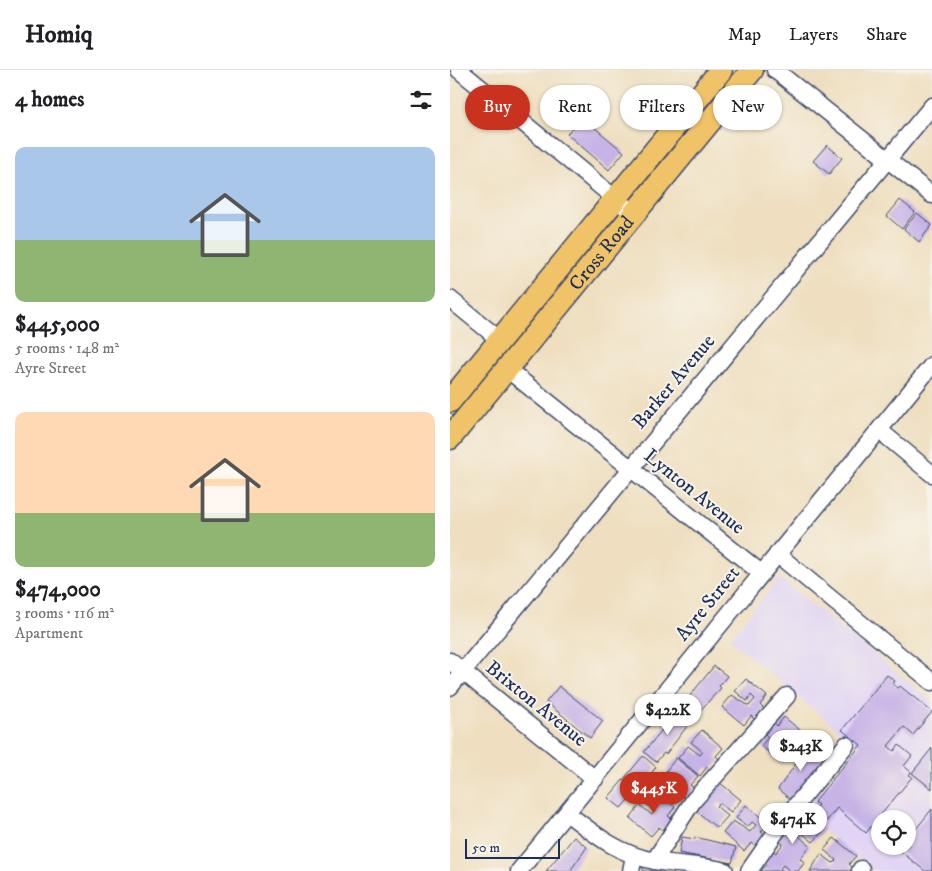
<!DOCTYPE html>
<html lang="en">
<head>
<meta charset="utf-8">
<style>
  :root { --surface:#fff; --page:#f2f2f2; --text:#202124; --muted:#757577; --line:#e0e0e0; --accent:#c8321e }
  body { margin:0; font-family:"IM FELL DW Pica",serif; background:var(--page); color:var(--text); height:100vh; display:flex; flex-direction:column; font-size:19px; white-space:nowrap }
  * { box-sizing:border-box; margin:0 }
  p { font-size:16px; color:var(--muted) }
  .icon { flex:none; width:28px; height:28px; fill:none; stroke:currentColor; stroke-width:2; stroke-linecap:round; stroke-linejoin:round }
  .map { position:relative; flex:1; overflow:hidden }
  .drawer { display:flex; flex-direction:column; background:var(--surface); width:450px }
  .drawer>* { flex:none }
  .hud { position:absolute; left:15px; top:15px; width:391px; height:45px; display:flex; gap:10px }
  .tools { position:absolute; left:421px; top:740px; display:grid; gap:10px }
  .tools a { display:grid; place-items:center; width:45px; height:45px; border-radius:50%; background:var(--surface); box-shadow:0 1px 4px #0004; font-size:25px }
  .scale { position:absolute; left:15px; bottom:12px; width:95px; box-sizing:border-box; padding-left:5px; border:2px solid #1b2f5e; border-top:0; font-size:14px; line-height:18px; white-space:nowrap; color:#1b2f5e; -webkit-text-stroke:4px #f7f3e8; paint-order:stroke }
  .price { position:absolute; translate:-50% -42px; padding:0 11px; border-radius:18px; background:#fff; color:#222; font-size:16px; line-height:32px; filter:drop-shadow(0 1px 2px #0008) }
  .price::after { content:''; position:absolute; left:50%; top:30px; width:15px; height:11px; margin-left:-8px; background:inherit; clip-path:polygon(0 0,100% 0,50% 100%) }
  .price.current { background:var(--accent); color:#fff }
  ul { padding:0; list-style:none }
  li { display:grid; align-content:center; gap:10px; height:265px; padding:0 15px }
  li span { display:grid; place-items:center; height:155px; border-radius:10px; color:#555 }
  li>.icon { margin-inline-start:auto }
  span .icon { width:90px; height:90px; fill:#fffc; stroke-width:1 }
  li b { font-size:21px }
  h2 { display:flex; justify-content:space-between; align-items:center; height:60px; padding:0 15px; font-size:21px }
  .chip { padding:0 18px; border-radius:22px; background:var(--surface); box-shadow:0 1px 4px #0004; font-size:18px; line-height:45px }
  .chip.current { background:var(--accent); color:#fff }
  header { display:flex; align-items:center; gap:30px; box-sizing:border-box; height:70px; padding:0 25px; background:var(--surface); border-bottom:1px solid var(--line) }
  header strong { font-size:24px }
  nav { display:flex; gap:28px; margin-inline-start:auto; font-size:18px }
  main { display:flex; flex:1; min-height:0 }
  .map>svg:first-child { display:block }
  .built { fill:#e1d4f4; fill-rule:evenodd }
  .building { fill:#c7b4e6 }
  .lines { fill:none; stroke-linecap:round; stroke-linejoin:round }
  .minor-casing { stroke:#3b496d; stroke-width:19 }
  .highway-casing { stroke:#3b496d; stroke-width:25 }
  .minor { stroke:#fff; stroke-width:16 }
  .highway { stroke:#f1c369; stroke-width:22 }
  .labels { text-anchor:middle; dominant-baseline:central; stroke-width:4; stroke-linejoin:round; paint-order:stroke }
  .street-label { font-size:20px; fill:#1b2f5e; stroke:#f7f3e8 }
</style>
</head>
<body>
<header>
<strong>Homiq</strong>
<nav><a>Map</a><a>Layers</a><a>Share</a></nav>
</header>
<main>
<section class="drawer">
<h2>4 homes<svg class="icon" aria-label="filters" viewBox="0 0 24 24"><path d="M4 7h16M4 17h16"/><circle cx="9" cy="7" r="2"/><circle cx="15" cy="17" r="2"/></svg></h2>
<ul>
<li><span style="background:linear-gradient(#a9c7e8 60%,#8fb573 0)"><svg class="icon" aria-label="home" viewBox="0 0 24 24"><path d="M3 11l9-7 9 7M6 9v11h12V9"/></svg></span><div><b>$445,000</b><p>5 rooms · 148 m²</p><p>Ayre Street</p></div></li>
<li><span style="background:linear-gradient(#ffd9b3 65%,#8fb573 0)"><svg class="icon" aria-label="home" viewBox="0 0 24 24"><path d="M3 11l9-7 9 7M6 9v11h12V9"/></svg></span><div><b>$474,000</b><p>3 rooms · 116 m²</p><p>Apartment</p></div></li>
</ul>
</section>
<div class="map">
<svg width="482" height="801" viewBox="0 0 482 801">
  <rect width="100%" height="100%" fill="#f7f3e8"/>
  <filter id="ink" filterUnits="userSpaceOnUse"><feTurbulence type="fractalNoise" baseFrequency=".02" numOctaves="2"/><feDisplacementMap in="SourceGraphic" scale="10" xChannelSelector="R" yChannelSelector="G"/><feConvolveMatrix kernelMatrix="1 2 1 2 8 2 1 2 1" color-interpolation-filters="sRGB"/></filter>
  <filter id="wash" filterUnits="userSpaceOnUse"><feTurbulence type="fractalNoise" baseFrequency=".0096" numOctaves="4" result="noise"/><feDisplacementMap in="SourceGraphic" scale="20" xChannelSelector="R" yChannelSelector="G"/><feGaussianBlur stdDeviation="1.12" result="paint"/><feColorMatrix in="noise" values="0 0 0 0 0 0 0 0 0 0 0 0 0 0 0 0 0 1.4 0 .05"/><feComposite in="paint" operator="in"/></filter>
  <g filter="url(#wash)">
    <rect width="100%" height="100%" fill="#efdfc0"/>
    <path class="built" d="M329,508l153,123v170h-58l-72,-58 56,-67 -129,-107zM430,749h28v27h-28z"/>
    <g id="blocks">
      <path class="building" d="M132,47l42,35 -15,18 -42,-36z
        M377,75l15,13 -13,16 -16,-13z
        M450,130l15,12 -13,17 -15,-13z
        M467,143l15,12 -13,17 -15,-13z
        M264,596l13,10 -8,10 2,2 -28,30 -13,-10z
        M437,605l8,6 -2,3 5,4 2,-2 32,26 -19,23 -9,-8 -16,19 6,5 5,-6 13,11 -8,10 7,6 -2,3 3,2 -46,56 -29,-25 -12,15 -13,-11 6,-7 -4,-3 47,-57 -19,-15z
        M296,609l21,17 -7,9 4,4 -9,11 -4,-4 -7,9 -22,-18 10,-12 17,11 6,-7 -4,-4 -4,6 -12,-10z
        M109,616l44,35 -13,17 -44,-36z
        M228,640l13,11 -25,33 -2,-1 -8,9 -12,-10z
        M334,647l22,18 -11,12 -11,-9 -3,3 12,10 -11,12 -21,-17 7,-9 -4,-4 9,-11 4,4z
        M252,660l21,18 -7,8 4,4 -9,10 -4,-3 -7,9 -22,-18 10,-12 12,9 3,-3 -12,-10z
        M362,677l13,10 -35,42 -12,-10 24,-34 2,2z
        M482,678v41l-20,-16z
        M193,686l13,11 -25,33 -2,-1 -8,9 -13,-10z
        M226,688l22,18 -8,9 4,3 -8,11 -5,-4 -7,9 -22,-17 11,-13 11,9 3,-3 -11,-9z
        M269,712l22,18 -10,12 -12,-9 -3,3 12,10 -11,12 -21,-17z
        M203,720l22,17 -7,9 4,3 -9,11 -4,-3 -8,9 -21,-18 10,-13 12,10 3,-4 -12,-9z
        M296,735l22,18 -7,9 4,3 -9,11 -4,-3 -8,8 -21,-18 10,-12 17,11 6,-7 -4,-3 -4,5 -12,-9z
        M482,739v62h-7l-26,-21 3,-4h6v-7z
        M352,742l22,18 -11,12 -11,-9 -3,3 11,10 -10,13 5,3 -7,9h-8l-7,-6 -3,4 3,2h-22l6,-7 -4,-3 9,-11 4,3 7,-9 -5,-3 13,-24 4,4z
        M124,767l13,10 -17,24h-24z
        M232,767l13,2v-2l41,10 -4,16 -53,-10z
        M384,768l22,18 -7,8 4,4 -3,3h-40l11,-17 12,9 3,-3 -12,-10z
        M193,796l26,5h-26z"/>
    </g>
  </g>
  <g filter="url(#ink)">
    <use href="#blocks" fill-opacity="0" stroke="#3b496d" stroke-width="1"/>
    <g class="lines">
      <g class="minor-casing">
        <path id="minor" d="M9,0l175,144
          M325,0l157,125
          M0,229l50,41
          M57,299l254,204
          M429,360l53,44
          M327,484l155,128
          M0,591l145,118
          M0,617l482,-581
          M117,743c28,22 53,42 88,48 23,4 47,4 70,10
          M204,791l39,-60 94,-105
          M69,801l413,-506
          M181,801l3,-15
          M299,801l38,-55 59,-71
          M410,801l1,-2"/>
      </g>
      <g class="highway-casing">
        <g id="highway">
          <path d="M0,331l271,-331"/>
          <path id="s1" d="M0,368l302,-368"/>
        </g>
      </g>
      <use href="#minor" class="minor"/>
      <use href="#highway" class="highway"/>
    </g>
  </g>
  <g class="labels">
    <g class="street-label">
      <text stroke="none"><textPath href="#s1" startOffset="239">Cross Road</textPath></text>
      <text transform="translate(224 312) rotate(-50)">Barker Avenue</text>
      <text transform="translate(244 422) rotate(39)">Lynton Avenue</text>
      <text transform="translate(258 534) rotate(-51)">Ayre Street</text>
      <text transform="translate(86 634) rotate(39)">Brixton Avenue</text>
    </g>
  </g>
</svg>
<div class="tools">
<a><svg class="icon" aria-label="locate" viewBox="0 0 24 24"><circle cx="12" cy="12" r="6"/><path d="M12 2v4M12 18v4M2 12h4M18 12h4"/></svg></a>
</div>
<div class="scale">50 m</div>
<b class="price" style="left:218px;top:666px">$422K</b>
<b class="price" style="left:351px;top:702px">$243K</b>
<b class="price current" style="left:204px;top:744px">$445K</b>
<b class="price" style="left:343px;top:775px">$474K</b>
<div class="hud">
<a class="chip current">Buy</a>
<a class="chip">Rent</a>
<a class="chip">Filters</a>
<a class="chip">New</a>
</div>
</div>
</main>
</body>
</html>
